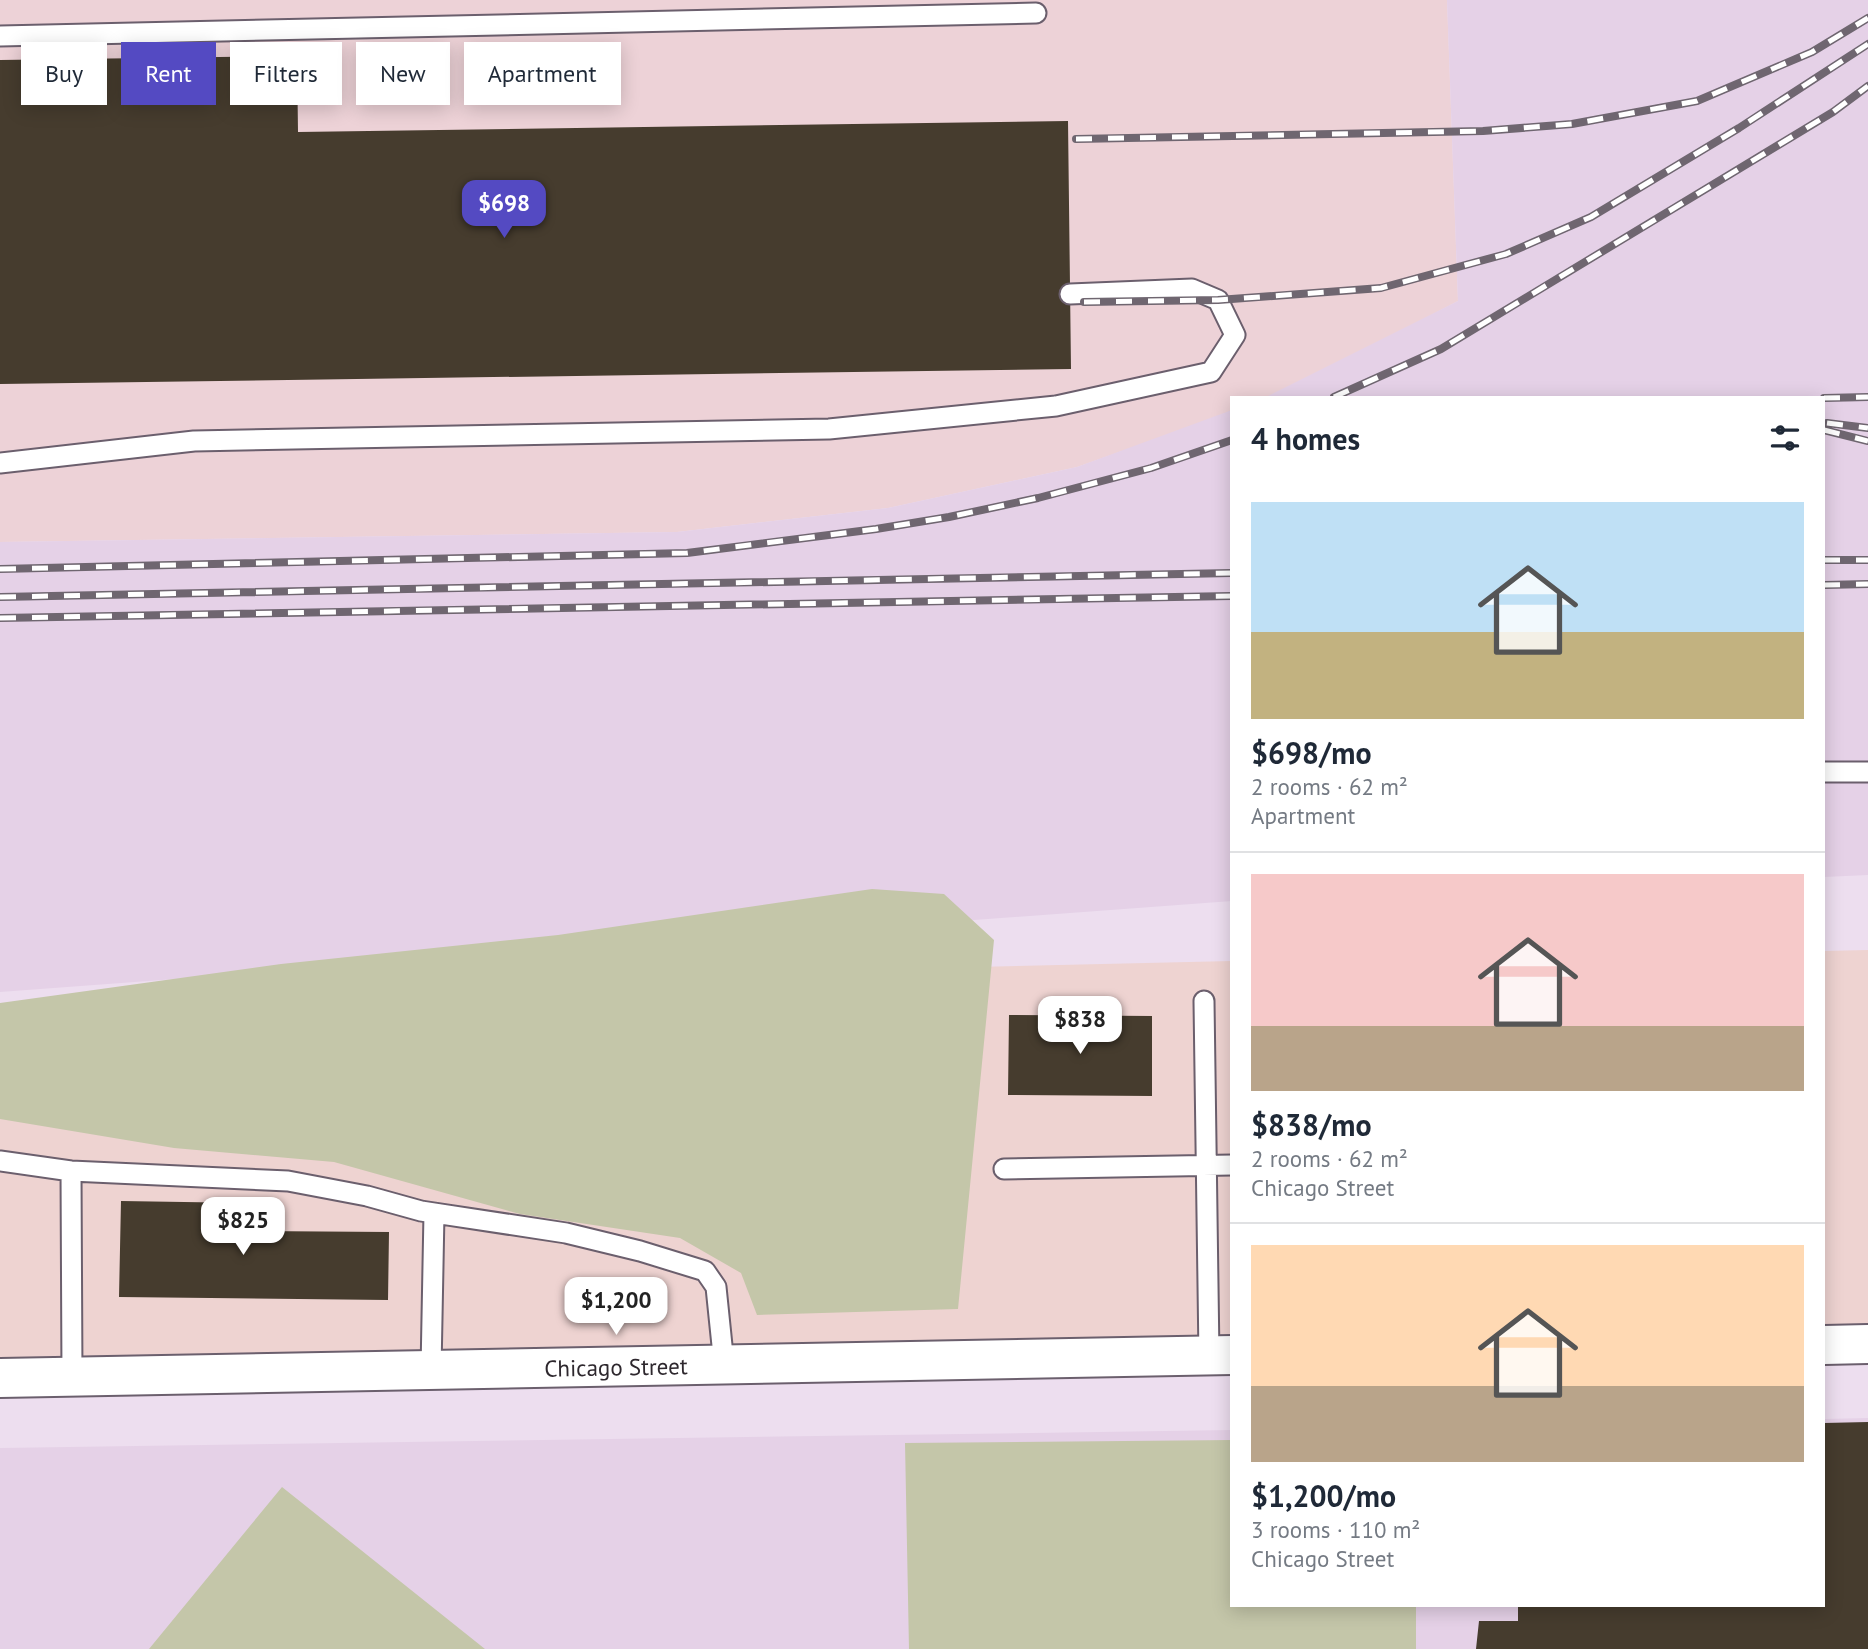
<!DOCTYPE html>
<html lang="en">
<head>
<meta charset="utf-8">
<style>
  :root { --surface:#fff; --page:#f2f2f3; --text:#1f2937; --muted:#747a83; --line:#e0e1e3; --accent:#544ac2 }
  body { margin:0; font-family:"PT Sans",sans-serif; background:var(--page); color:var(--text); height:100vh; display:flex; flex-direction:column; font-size:26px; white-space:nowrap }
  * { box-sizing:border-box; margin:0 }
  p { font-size:23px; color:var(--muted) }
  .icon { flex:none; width:38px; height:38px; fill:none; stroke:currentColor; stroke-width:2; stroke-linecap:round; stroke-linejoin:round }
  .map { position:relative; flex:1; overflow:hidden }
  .details { position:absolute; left:1230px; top:396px; width:595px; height:1211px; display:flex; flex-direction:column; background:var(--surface); border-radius:0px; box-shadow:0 4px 18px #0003 }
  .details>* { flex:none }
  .guide { position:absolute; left:21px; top:42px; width:665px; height:63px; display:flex; gap:14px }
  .price { position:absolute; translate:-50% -60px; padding:0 16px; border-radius:14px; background:#fff; color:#222; font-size:23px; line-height:46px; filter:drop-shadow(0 2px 4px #0008) }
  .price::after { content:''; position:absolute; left:50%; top:42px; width:21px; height:16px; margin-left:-10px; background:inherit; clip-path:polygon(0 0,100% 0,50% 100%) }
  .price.on { background:var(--accent); color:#fff }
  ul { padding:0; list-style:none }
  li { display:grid; align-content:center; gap:14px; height:371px; padding:0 21px }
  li+li { border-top:2px solid var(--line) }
  li span { display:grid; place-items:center; height:217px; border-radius:0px; color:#555 }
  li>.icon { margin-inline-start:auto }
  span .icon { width:126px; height:126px; fill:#fffc; stroke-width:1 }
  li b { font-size:30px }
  h2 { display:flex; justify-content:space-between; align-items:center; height:84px; padding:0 21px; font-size:30px }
  .tag { padding:0 24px; border-radius:0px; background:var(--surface); box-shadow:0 4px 18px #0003; font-size:24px; line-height:63px }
  .tag.on { background:var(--accent); color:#fff }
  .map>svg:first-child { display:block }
  .commercial { fill:#eed3d1 }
  .industrial { fill:#edd2d7 }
  .built { fill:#e5d1e7 }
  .green { fill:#c4c6a9 }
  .building { fill:#463c2e }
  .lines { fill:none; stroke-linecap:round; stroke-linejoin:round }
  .service-casing { stroke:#6b5f6d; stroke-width:23 }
  .secondary-casing { stroke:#6b5f6d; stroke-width:42 }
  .service { stroke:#fff; stroke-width:19 }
  .secondary { stroke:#fff; stroke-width:38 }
  .rail-casing { stroke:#6f6670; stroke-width:8 }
  .rail { stroke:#fff; stroke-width:5; stroke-dasharray:16; stroke-linecap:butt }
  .labels { text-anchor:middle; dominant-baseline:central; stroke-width:7; stroke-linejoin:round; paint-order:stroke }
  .street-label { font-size:23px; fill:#2e282e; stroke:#fff }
</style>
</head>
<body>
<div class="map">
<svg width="1868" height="1649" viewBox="0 0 1868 1649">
  <rect width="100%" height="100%" fill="#eddeef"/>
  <path class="commercial" d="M1868,950v394l-44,1v-394z
    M1232,961v394l-1232,23v-352l674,-52z"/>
  <path class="industrial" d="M0,0h1447l11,301 -184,96h-42v15l-155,55 -189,41 -211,24 -677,10z"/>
  <path class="built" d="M1447,0h421v875l-44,2v-480h-558l192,-96z
    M1232,410v491l-1232,91v-450l677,-10 211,-24 189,-41z
    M1868,1418v231h-1868v-201l1232,-18v175h592v-186z"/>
  <path class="green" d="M872,889l72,5 50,46 -36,369 -201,6 -16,-42 -61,-35 -160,-24 -186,-52 -160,-14 -174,-29v-116l281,-39 277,-29z
    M1232,1440v165h184v44h-507l-4,-206z
    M282,1487l203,162h-336z"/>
  <path class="building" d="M297,56l1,76 770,-11 3,248 -1071,15v-324z
    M1009,1015l143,1v80l-144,-1z
    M121,1201l126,2v28l142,1 -1,68 -269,-3z
    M1868,1422v227h-392l3,-28h39v-16h306v-182z"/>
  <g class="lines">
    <g class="service-casing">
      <path id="service" d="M0,36l1036,-23
        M0,463l194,-22 635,-12 227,-23 155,-34 24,-37 -17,-35 -26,-11 -122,5
        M1824,772h44
        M1204,1001l5,355
        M0,1161l71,10 217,10 79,15 54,15 145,22 74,18 65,20 11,16 8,78
        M1004,1169l228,-4
        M71,1171l1,206
        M431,1370l3,-157"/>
    </g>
    <g class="secondary-casing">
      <g id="secondary">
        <path d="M1824,1345l44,-1"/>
        <path id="s1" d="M0,1378l1232,-23"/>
      </g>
    </g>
    <use href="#service" class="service"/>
    <use href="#secondary" class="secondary"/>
    <g class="rail-casing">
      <path id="rail" d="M1076,139l407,-8 89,-7 125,-23 115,-49 56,-34
        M1084,302l134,-2 163,-12 125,-34 85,-37 148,-89 129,-84
        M1334,397l107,-48 392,-237 35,-26
        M1824,398l44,-1
        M1827,423l41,5
        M1824,430l44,11
        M1824,560h44
        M0,569l687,-16 189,-24 73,-12 89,-19 113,-30 81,-28
        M1824,585l44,-1
        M0,597l1232,-24
        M0,618l1232,-22"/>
    </g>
    <use href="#rail" class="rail"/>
  </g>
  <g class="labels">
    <g class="street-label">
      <text stroke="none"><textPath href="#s1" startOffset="616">Chicago Street</textPath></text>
    </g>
  </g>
</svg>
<b class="price on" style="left:504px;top:240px">$698</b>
<b class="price" style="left:1080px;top:1056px">$838</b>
<b class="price" style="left:243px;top:1257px">$825</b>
<b class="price" style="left:616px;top:1337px">$1,200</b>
<div class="guide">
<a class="tag">Buy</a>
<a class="tag on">Rent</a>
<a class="tag">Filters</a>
<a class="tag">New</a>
<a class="tag">Apartment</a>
</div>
<section class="details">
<h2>4 homes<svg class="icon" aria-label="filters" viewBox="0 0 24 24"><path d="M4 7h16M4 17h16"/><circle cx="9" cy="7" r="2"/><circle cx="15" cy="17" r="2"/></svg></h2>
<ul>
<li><span style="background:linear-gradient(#bfe0f5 60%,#c2b280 0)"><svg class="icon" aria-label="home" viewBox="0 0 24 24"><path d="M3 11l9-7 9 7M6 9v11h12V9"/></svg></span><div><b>$698/mo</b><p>2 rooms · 62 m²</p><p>Apartment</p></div></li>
<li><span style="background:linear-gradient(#f6c9c9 70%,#b9a48a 0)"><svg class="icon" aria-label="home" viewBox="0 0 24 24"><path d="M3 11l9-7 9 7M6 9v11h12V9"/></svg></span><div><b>$838/mo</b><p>2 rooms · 62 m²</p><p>Chicago Street</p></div></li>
<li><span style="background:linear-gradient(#ffd9b3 65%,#b9a48a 0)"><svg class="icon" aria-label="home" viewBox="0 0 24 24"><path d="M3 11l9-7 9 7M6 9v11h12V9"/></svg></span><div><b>$1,200/mo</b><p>3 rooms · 110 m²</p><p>Chicago Street</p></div></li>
</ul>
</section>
</div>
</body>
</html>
